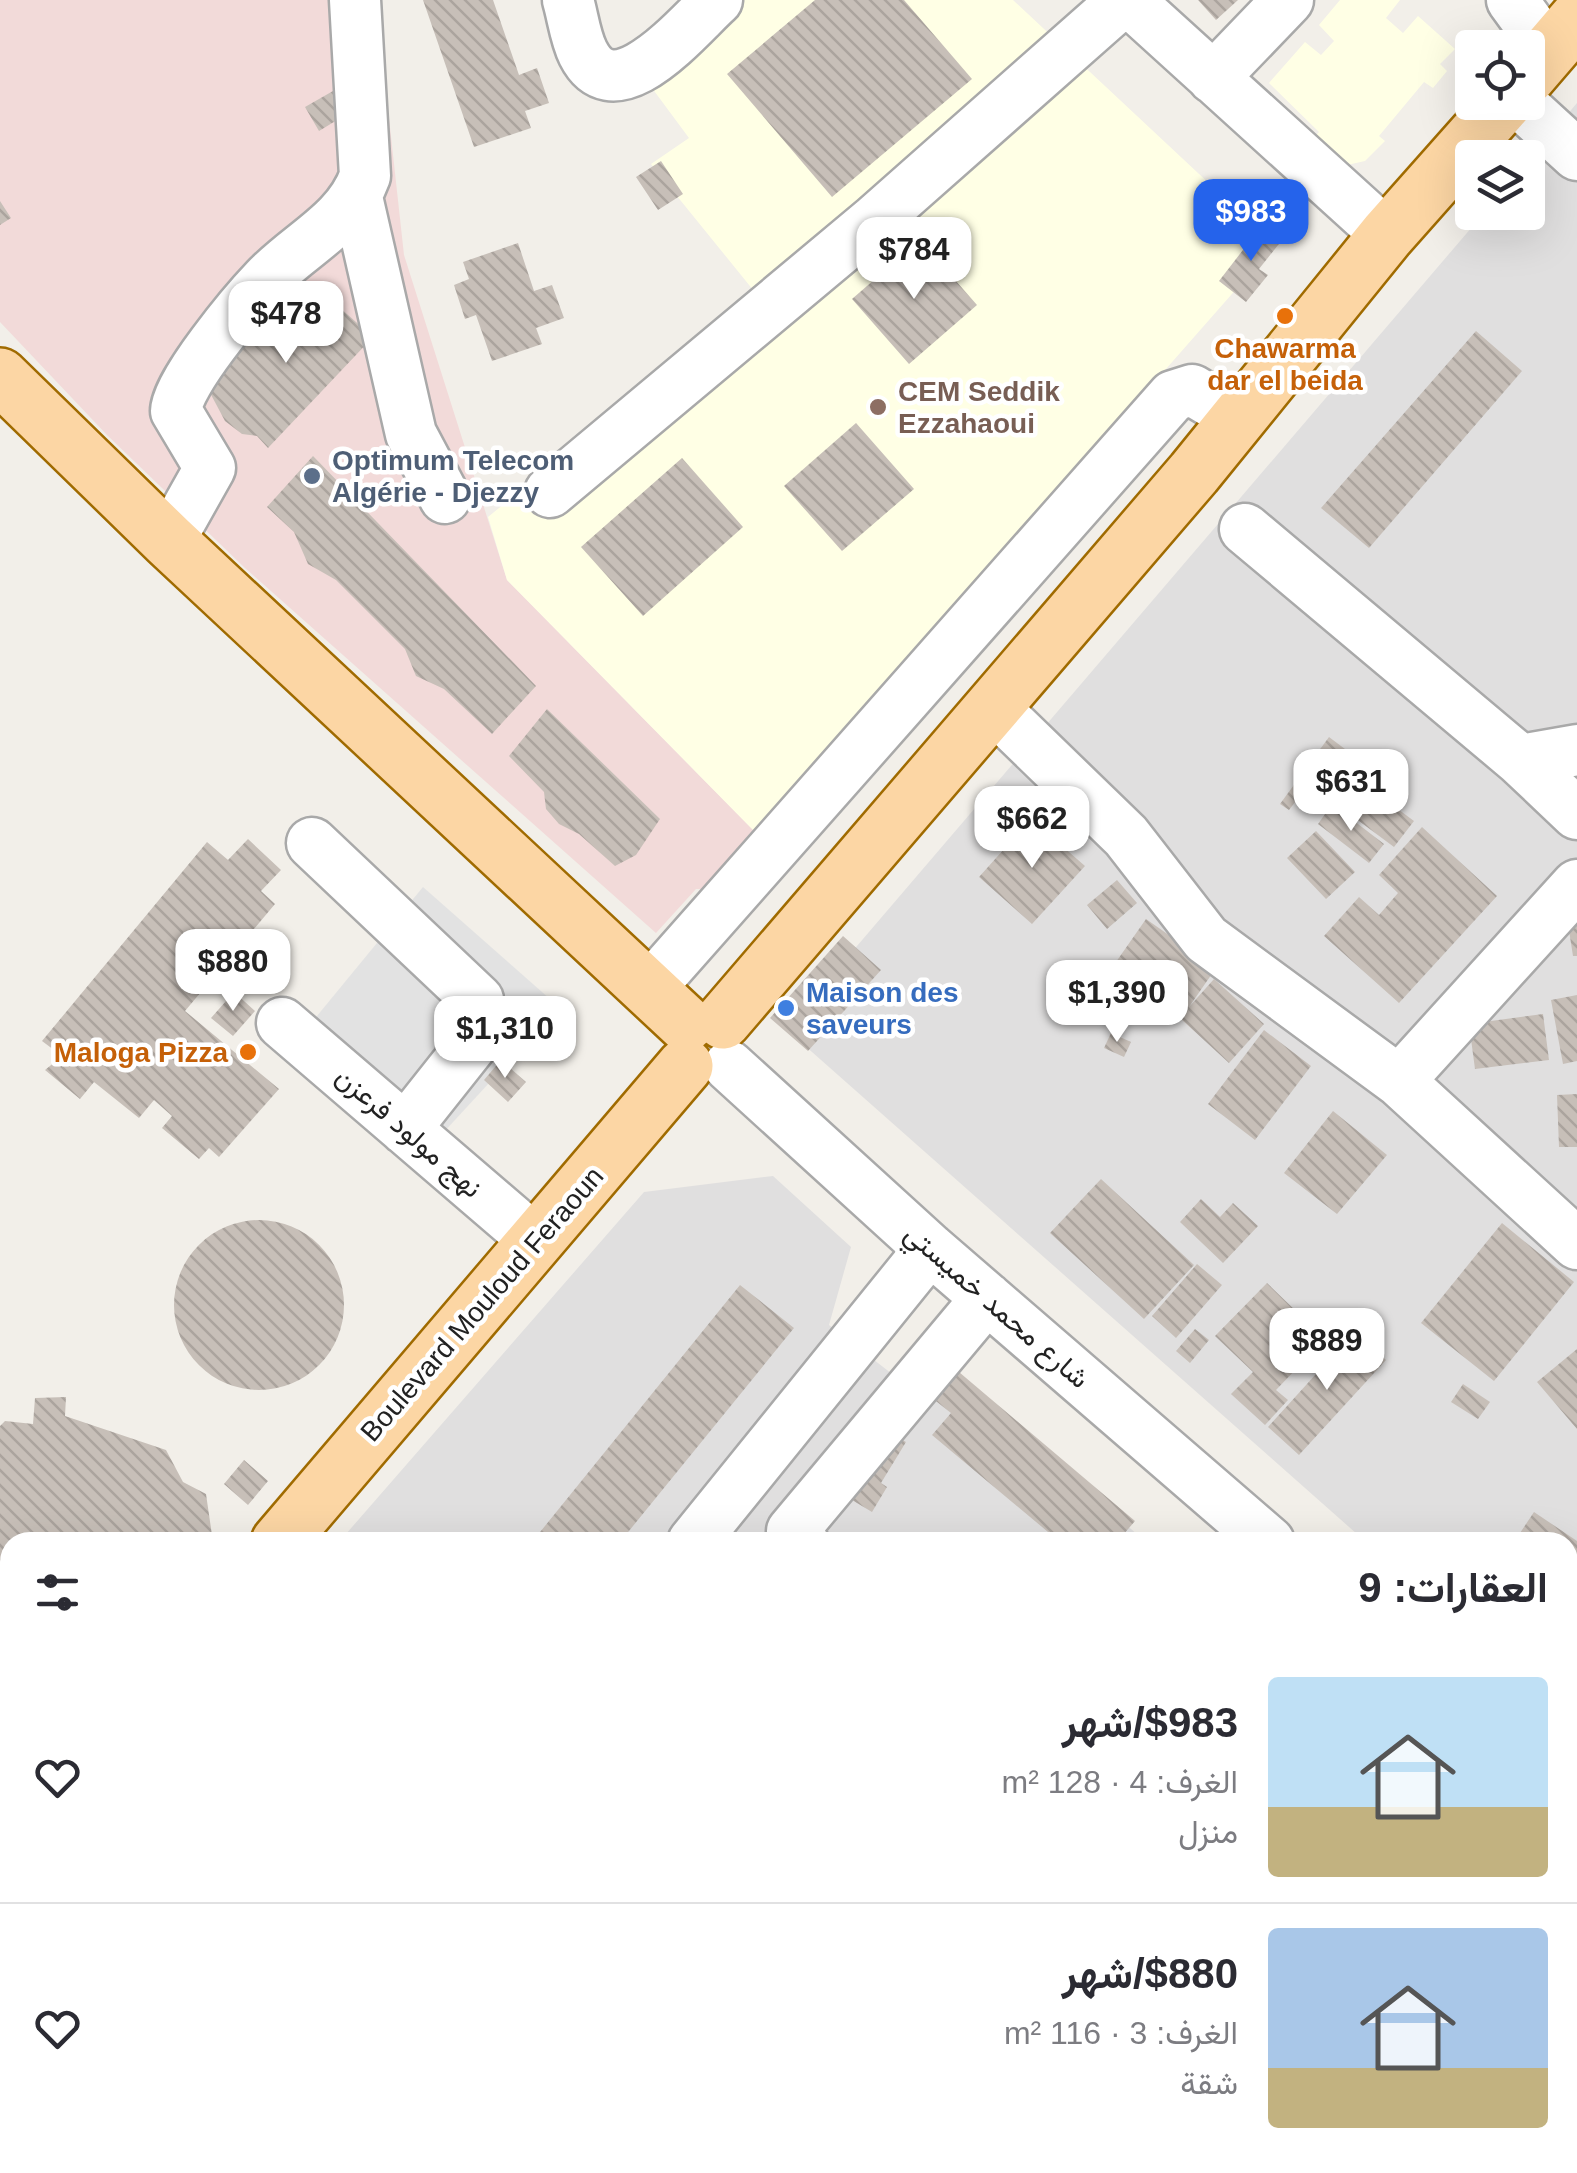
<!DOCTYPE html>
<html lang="ar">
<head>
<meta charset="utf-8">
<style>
  :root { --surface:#fff; --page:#f7f7f7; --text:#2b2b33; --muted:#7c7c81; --line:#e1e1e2; --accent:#2563eb }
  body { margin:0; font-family:Helvetica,Vazirmatn,sans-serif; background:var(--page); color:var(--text); direction:rtl; height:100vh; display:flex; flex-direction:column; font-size:38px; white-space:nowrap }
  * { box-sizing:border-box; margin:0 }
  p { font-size:32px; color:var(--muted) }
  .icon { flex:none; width:55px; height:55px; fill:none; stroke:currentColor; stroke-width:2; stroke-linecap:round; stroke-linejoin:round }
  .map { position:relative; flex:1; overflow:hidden; direction:ltr }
  .drawer { position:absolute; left:0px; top:1532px; width:1578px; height:642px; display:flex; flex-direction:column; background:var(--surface); border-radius:30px 30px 0 0; box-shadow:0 10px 40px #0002; direction:rtl }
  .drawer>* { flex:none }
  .fabs { position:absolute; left:1455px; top:30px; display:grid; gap:20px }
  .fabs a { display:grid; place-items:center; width:90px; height:90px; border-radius:10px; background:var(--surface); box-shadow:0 10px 40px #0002; font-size:50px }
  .price { position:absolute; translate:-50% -85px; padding:0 22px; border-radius:20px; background:#fff; color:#222; font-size:32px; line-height:65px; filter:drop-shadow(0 2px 5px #0008) }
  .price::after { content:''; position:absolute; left:50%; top:60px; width:30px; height:22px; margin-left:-15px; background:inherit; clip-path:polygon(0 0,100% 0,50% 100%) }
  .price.current { background:var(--accent); color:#fff }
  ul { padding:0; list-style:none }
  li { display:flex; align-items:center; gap:30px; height:250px; padding:0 30px }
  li+li { border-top:2px solid var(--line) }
  li span { display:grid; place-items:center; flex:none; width:280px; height:200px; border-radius:10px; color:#555 }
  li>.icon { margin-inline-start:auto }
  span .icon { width:120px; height:120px; fill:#fffc; stroke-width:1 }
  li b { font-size:42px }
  h2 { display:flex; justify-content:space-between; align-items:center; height:120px; padding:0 30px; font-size:42px }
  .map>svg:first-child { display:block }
  .residential { fill:#e0dfdf }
  .commercial { fill:#f2dad9 }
  .education { fill:#ffffe5 }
  .parking { fill:#e2e2e2 }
  .building { fill:url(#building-back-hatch) }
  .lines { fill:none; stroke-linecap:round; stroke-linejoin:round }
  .minor-casing { stroke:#a9a9a9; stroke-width:55 }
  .major-casing { stroke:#a06b00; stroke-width:60 }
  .minor { stroke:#fff; stroke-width:50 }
  .major { stroke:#fcd6a4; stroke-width:55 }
  .food-dot { fill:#e8710a; stroke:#fff; stroke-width:4 }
  .education-dot { fill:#8d6e63; stroke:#fff; stroke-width:4 }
  .service-dot { fill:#5c6f8a; stroke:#fff; stroke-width:4 }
  .shop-dot { fill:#3f7fe0; stroke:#fff; stroke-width:4 }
  .labels { text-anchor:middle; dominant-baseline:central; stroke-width:9; stroke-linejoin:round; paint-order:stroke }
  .food-label { font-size:28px; font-weight:bold; fill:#c56008; stroke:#fff }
  .education-label { font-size:28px; font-weight:bold; fill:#785e54; stroke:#fff; text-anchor:start }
  .service-label { font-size:28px; font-weight:bold; fill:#4e5e75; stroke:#fff; text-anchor:start }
  .shop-label { font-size:28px; font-weight:bold; fill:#366cbe; stroke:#fff; text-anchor:start }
  .street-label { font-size:28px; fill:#222; stroke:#fff }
</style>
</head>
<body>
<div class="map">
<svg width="1577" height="2173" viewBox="0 0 1577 2173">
  <defs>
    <pattern id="building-back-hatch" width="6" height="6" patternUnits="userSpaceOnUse" patternTransform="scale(2.5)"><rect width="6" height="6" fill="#c7bfb8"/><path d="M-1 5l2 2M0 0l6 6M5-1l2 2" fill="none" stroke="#aba49e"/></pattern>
  </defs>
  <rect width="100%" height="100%" fill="#f2efe9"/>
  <path class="residential" d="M1577,103v1643l-9,-8 4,-13 -4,-4v-179h-202l-580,-513 698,-816 44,-1v-51z
    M773,1176l78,71 -22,78 67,52 27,-28 223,193h-807l305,-350z
    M1568,1878l9,9v265l-9,10z
    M46,2165h1519l-8,8h-1511z"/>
  <path class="commercial" d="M0,0h376l28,255 103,325 250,254 -45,55h-16l-40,44 -411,-365 -138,-133 -107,-113z"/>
  <path class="education" d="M740,0h273l262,245 -518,589 -250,-254 -19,-63 270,-221 -107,-132 38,-26 -40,-54z
    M1340,0h60l-14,18 17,15 15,-17 37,33 -15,15 7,7 -14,17 -9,-6 -45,54 6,5 -20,20 -27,6 -28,-26 9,-9 -50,-49 36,-41 16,13 13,-14 -15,-16z"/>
  <path class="parking" d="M423,887l136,120 -128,139 -128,-113z"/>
  <path class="building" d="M423,0h70l26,75 18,-7 12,35 -24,8 6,17 -57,19z
    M815,0h89l68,79 -140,118 -105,-123z
    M1198,0h40l-22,20z
    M333,91l14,23 -28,17 -14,-24z
    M661,161l22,33 -25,16 -22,-33z
    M0,201l11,17 -11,7z
    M1263,224l19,16 -23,29 9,6 -22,27 -27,-21z
    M920,240l57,65 -68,59 -57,-65z
    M518,243l16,48 18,-6 12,33 -28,10 6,16 -50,17 -16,-46 -11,4 -11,-34 15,-6 -6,-17z
    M314,285l59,52 -105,111 -11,-12 -15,-2 -17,-13 -17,-32 52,-68 16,-3z
    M1476,331l46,40 -153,177 -48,-40z
    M856,423l58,66 -72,62 -58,-65z
    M313,456l223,230 -44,48 -48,-45 -28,-13 -11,-27 -69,-69 -28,-16 -14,-32 -27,-25z
    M682,458l61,69 -100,89 -62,-69z
    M547,709l113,110 -24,36 -21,11 -36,-32 -20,-10 -13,-15 -2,-17 -35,-36z
    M1329,737l68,51 -10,13 27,20 -20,26 -85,-63 -20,26 -9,-6z
    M1332,804l52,40 -15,19 -51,-39z
    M1031,819l54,47 -53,58 -53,-47z
    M1422,827l75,69 -98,107 -75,-67 35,-39 20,18 19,-22 -19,-18z
    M1316,831l39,41 -29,27 -39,-41z
    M248,839l33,31 -20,21 14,13 -90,107 94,78 -60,68 -10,-9 -10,11 -37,-31 10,-12 -18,-16 -15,18 -45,-36 -14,17 -35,-29 17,-14 -20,-15 165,-199 21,18z
    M1117,880l20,23 -30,26 -20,-24z
    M1577,904v52h-4l-8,-51z
    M1146,919l70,49 -27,39 25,-28 50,45 -35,39 -48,-44 -72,-47z
    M843,936l38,34 -73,81 -38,-33z
    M234,992l21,19 -22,25 -22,-18z
    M1577,995v66l-14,3 -12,-64z
    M1543,1014l6,46 -74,9 -6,-45z
    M1264,1030l47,36 -56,74 -47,-36z
    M1111,1033l20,9 -7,15 -20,-9z
    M501,1060l25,22 -18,20 -24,-22z
    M1577,1094v53h-18l-2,-52z
    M1333,1111l54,44 -50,59 -53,-41z
    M1101,1179l93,86 -50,54 -94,-86z
    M1201,1199l19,18 13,-14 25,23 -35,37 -43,-41z
    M174 1305a85 85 0 1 1 170 0a85 85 0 1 1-170 0Z
    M1502,1223l72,59 -80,99 -73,-58z
    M1197,1264l25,21 -46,53 -24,-22z
    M1267,1283l58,56 -49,51 12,10 -23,25 -34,-31 22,-22 -38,-36z
    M740,1285l54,43 -174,214h-88z
    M1195,1329l14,11 -19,23 -14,-12z
    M1355,1331l31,29 -87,95 -31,-28z
    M1577,1349v80l-40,-47z
    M946,1361l189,160 -18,21h-57l-128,-107 19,-22 -29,-23z
    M1463,1384l27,18 -12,17 -27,-17z
    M66,1397l-1,19 101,34 17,32 23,12 7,48h-203v165l-10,-4v-277l5,-5 28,3 2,-26z
    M891,1433l15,9 -25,41 6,4 -15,25 -20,-12z
    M244,1460l24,21 -20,24 -24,-21z
    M1534,1512l43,29v104l-9,14v-117h-54z
    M1577,1673v23l-9,-8z
    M177,2165h14l9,8h-31z
    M1044,2165h39l-6,8h-21z
    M1270,2165h53l8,8h-69z
    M1343,2165h26l-5,8z"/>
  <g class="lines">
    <g class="minor-casing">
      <path id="minor" d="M568,0c5,17 7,37 15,53 32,64 105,-27 134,-53
        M1128,0l259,235
        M1512,0l37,51
        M1213,78l75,-78
        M1519,102l58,53
        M357,197l54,237 34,64
        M550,492l324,-271 250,-221
        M1245,529l275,231 57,54
        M169,541l41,-73 -34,-57c0,-27 69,-109 90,-131 34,-36 82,-56 99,-104l-10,-176
        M993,707l133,129 80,103 193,142
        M1520,760l57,-10
        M312,843l166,157v37l-73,92
        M1577,885l-178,196 178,163
        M648,990l525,-594 19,-6 47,28
        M282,1023l254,218
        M729,1066l201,183 339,293
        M693,1542l237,-293
        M803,1542l-11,-11 195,-233
        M0,1771l10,-4
        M1568,1788l9,7
        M1568,1954l9,8
        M1568,2050l9,-12
        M1463,2173l7,-8"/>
    </g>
    <g class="major-casing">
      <path id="major" d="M1528,76l49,-57
        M0,376l169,165 517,483
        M723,1021l471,-548 193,-238 118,-133
        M279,1542l406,-476
        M0,1873l10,-12"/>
    </g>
    <use href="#minor" class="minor"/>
    <use href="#major" class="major"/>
  </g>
  <g class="food-dot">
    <circle cx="1285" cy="316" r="10"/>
    <circle cx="248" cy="1052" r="10"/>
  </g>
  <circle class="education-dot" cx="878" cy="407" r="10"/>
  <circle class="service-dot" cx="312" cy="476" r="10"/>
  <circle class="shop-dot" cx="786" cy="1008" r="10"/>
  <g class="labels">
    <g class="food-label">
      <text x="1285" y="348">Chawarma<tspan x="1285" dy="32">dar el beida</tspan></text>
      <text x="228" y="1052" text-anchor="end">Maloga Pizza</text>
    </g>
    <g class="education-label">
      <text x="898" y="391">CEM Seddik<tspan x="898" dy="32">Ezzahaoui</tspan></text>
    </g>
    <g class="service-label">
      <text x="332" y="460">Optimum Telecom<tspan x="332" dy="32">Algérie - Djezzy</tspan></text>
    </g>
    <g class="shop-label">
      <text x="806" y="992">Maison des<tspan x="806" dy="32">saveurs</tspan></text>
    </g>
    <g class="street-label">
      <text transform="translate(409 1132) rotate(41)">نهج مولود فرعزن</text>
      <text transform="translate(482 1304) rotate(-49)">Boulevard Mouloud Feraoun</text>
      <text transform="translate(997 1306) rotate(41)">شارع محمد خميستي</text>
    </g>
  </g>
</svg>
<div class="fabs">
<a><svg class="icon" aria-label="locate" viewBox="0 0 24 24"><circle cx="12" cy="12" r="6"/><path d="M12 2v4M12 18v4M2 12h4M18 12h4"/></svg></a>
<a><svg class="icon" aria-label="layers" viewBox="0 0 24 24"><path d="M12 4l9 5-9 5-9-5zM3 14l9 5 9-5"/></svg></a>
</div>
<b class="price current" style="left:1251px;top:264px">$983</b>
<b class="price" style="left:914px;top:302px">$784</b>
<b class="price" style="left:286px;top:366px">$478</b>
<b class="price" style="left:1351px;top:834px">$631</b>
<b class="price" style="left:1032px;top:871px">$662</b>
<b class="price" style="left:233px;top:1014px">$880</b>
<b class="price" style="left:1117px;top:1045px">$1,390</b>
<b class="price" style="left:505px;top:1081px">$1,310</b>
<b class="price" style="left:1327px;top:1393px">$889</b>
<section class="drawer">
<h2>العقارات: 9<svg class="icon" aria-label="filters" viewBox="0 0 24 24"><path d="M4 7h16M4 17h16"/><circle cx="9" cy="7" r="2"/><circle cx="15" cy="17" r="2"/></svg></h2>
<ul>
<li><span style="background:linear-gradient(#bfe0f5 65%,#c2b280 0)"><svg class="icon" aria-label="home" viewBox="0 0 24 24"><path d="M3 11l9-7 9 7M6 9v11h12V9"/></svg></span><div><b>$983/شهر</b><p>الغرف: 4 · 128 m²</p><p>منزل</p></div><svg class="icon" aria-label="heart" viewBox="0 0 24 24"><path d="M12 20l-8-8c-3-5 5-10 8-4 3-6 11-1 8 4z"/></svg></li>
<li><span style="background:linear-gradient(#a9c7e8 70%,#c2b280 0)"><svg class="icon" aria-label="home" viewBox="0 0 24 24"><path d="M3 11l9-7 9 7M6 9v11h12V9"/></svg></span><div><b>$880/شهر</b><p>الغرف: 3 · 116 m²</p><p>شقة</p></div><svg class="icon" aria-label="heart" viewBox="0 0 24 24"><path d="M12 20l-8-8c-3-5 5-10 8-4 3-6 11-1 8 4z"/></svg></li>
</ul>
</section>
</div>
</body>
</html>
